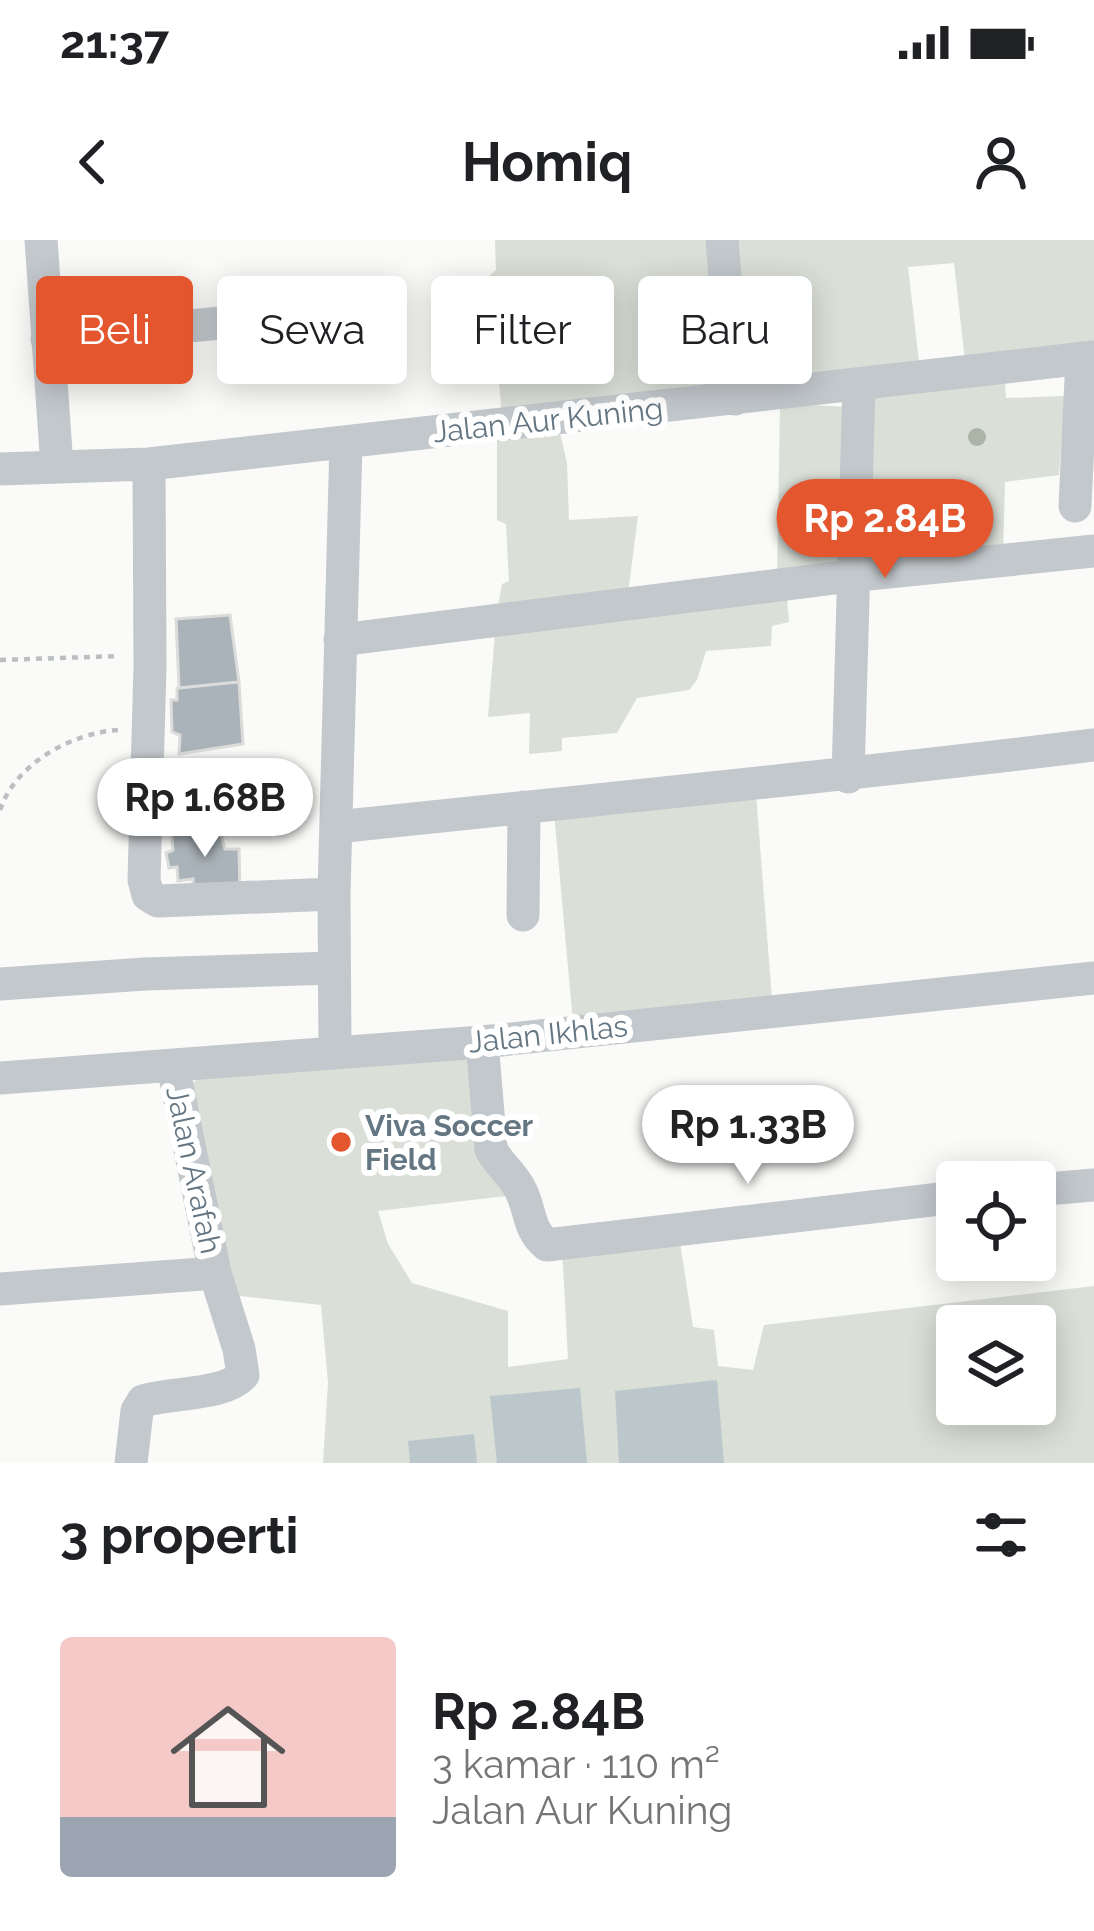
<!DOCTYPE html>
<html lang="id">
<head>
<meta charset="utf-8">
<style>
  :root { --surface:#fff; --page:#f6f6f6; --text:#202124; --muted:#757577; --accent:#e4572e }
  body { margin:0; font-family:Raleway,sans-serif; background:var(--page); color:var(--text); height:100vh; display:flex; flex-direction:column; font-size:45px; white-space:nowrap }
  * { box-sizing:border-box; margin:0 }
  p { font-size:39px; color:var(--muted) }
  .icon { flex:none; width:66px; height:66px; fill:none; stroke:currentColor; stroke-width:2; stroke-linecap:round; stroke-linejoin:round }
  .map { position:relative; height:1223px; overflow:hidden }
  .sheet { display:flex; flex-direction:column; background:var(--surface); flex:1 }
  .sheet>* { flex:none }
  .banner { position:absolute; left:36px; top:36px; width:1023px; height:108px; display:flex; gap:24px }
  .tools { position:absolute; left:936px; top:921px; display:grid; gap:24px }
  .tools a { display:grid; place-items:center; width:120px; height:120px; border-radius:12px; background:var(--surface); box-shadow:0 6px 30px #0003; font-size:60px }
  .price { position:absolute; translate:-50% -102px; padding:0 27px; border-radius:42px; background:#fff; color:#222; font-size:39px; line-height:78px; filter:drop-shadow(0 3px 6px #0008) }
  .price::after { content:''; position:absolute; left:50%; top:72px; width:36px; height:27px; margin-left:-18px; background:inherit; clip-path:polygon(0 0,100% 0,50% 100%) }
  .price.on { background:var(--accent); color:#fff }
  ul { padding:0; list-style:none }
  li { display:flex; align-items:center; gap:36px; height:300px; padding:0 60px }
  li span { display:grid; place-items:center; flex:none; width:336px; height:240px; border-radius:12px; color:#555 }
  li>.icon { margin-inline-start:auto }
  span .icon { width:144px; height:144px; fill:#fffc; stroke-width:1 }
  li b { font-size:51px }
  h2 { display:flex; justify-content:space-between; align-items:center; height:144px; padding:0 60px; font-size:51px }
  .chip { padding:0 42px; border-radius:12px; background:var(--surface); box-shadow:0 6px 30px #0003; font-size:42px; line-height:108px }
  .chip.on { background:var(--accent); color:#fff }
  .status { display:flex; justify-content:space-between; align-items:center; height:84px; padding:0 60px; background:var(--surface); direction:ltr }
  .status svg { height:33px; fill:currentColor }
  header { display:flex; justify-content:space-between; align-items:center; height:156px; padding:0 60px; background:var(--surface); font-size:54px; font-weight:700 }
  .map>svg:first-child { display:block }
  .green { fill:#dadfd7; fill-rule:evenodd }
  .water { fill:#bbc7cb }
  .building { fill:#aab3b9; stroke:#dcdcda; stroke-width:3 }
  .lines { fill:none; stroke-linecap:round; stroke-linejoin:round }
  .path { stroke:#bbbfc2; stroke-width:4.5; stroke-dasharray:6 6; stroke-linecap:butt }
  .minor { stroke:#c3c8cc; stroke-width:33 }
  .tree { fill:#aab4a7 }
  .poi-dot { fill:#e4572e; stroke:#fff; stroke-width:4.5 }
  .labels { text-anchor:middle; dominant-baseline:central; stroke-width:12; stroke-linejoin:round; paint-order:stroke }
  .street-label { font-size:30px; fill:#657683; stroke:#fff }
  .poi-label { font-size:30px; font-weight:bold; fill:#657683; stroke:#fff; text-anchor:start }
</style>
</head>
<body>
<div class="status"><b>21:37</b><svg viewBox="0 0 49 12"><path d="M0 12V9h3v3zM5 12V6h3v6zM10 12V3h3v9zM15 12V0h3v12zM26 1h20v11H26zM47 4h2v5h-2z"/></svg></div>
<header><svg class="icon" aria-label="back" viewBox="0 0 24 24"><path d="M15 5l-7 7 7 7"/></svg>Homiq<svg class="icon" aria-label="person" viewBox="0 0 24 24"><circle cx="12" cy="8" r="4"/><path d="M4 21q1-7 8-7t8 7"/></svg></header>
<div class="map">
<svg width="1094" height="1223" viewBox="0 0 1094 1223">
  <rect width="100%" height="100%" fill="#fafaf8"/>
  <path class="green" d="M495,0h219l13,150 -225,27 -12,-142 6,-5z
    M729,0h365v104l-129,17 -11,-98 -46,4 12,103 -175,18z
    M1005,140l1,18 59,-2 -6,79 -54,7 -2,72 -140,16 4,-172z
    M810,165l38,2 -2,165 -69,8 3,-172z
    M560,193l7,30 2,57 69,-4 -10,77 -130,13 4,-22 7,-3 -3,-57 -9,-4v-81z
    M787,357l2,25 -17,4 -1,20 -65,5 -9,29 -8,10 -52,8 -20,35 -55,5v13l-33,3 1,-41 -42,4 7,-83z
    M756,554l16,205 -199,24 -19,-211z
    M456,818l17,3 41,134 -136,16 10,33 24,39 96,28v56l60,-8 -6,-111 117,-12 14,91 21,3 4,36 35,4 11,-45 330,-39v177h-771l5,-80 -7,-78 -90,-10 -41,-209 9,-9zM957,1086h78v78h-78z"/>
  <path class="water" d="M717,1140l7,83h-105l-4,-72z
    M580,1148l7,75h-90l-7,-67z
    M474,1194l3,29h-67l-2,-22z"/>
  <path class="building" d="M230,375l9,67 -60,6 -3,-69z
    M239,442l4,62 -64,10 1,-19 -8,-3 -1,-32h6v-12z
    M218,585l7,24h14l1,43 -47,1v-14l-15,2 -1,-14 -8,1 -3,-15 7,-3 -2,-22z"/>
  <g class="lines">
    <path class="path" d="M0,420l120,-4
      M0,570c16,-47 72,-77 118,-80"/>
    <path class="minor" d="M41,0l16,226
      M722,0l13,159
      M47,99l185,-17
      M149,224l1,203 -6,213 4,15 10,6 176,-7
      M0,229l149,-5 945,-107
      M1075,266l7,-148
      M340,400l511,-64 243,-25
      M848,537l11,-393
      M337,587c253,-27 505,-51 757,-82
      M523,675l1,-108
      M0,744l145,-10 188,-6
      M482,802l9,107c8,16 23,26 30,42 10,20 7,39 26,54l410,-48
      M335,811l-1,-157 12,-452
      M0,838l482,-36 612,-64
      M1035,950l59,-5
      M0,1049l215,-16
      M131,1223l6,-52 6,-10c29,-9 81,-5 100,-26l-4,-26 -24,-76 -42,-207"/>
  </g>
  <circle class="tree" cx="977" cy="197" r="9"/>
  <circle class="poi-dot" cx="341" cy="902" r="12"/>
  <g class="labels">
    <g class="street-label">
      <text transform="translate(548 180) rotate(-6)">Jalan Aur Kuning</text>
      <text transform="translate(548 794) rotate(-6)">Jalan Ikhlas</text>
      <text transform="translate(194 930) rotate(78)">Jalan Arafah</text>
    </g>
    <g class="poi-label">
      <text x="365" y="885">Viva Soccer<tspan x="365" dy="34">Field</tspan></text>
    </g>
  </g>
</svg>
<div class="tools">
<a><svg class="icon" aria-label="locate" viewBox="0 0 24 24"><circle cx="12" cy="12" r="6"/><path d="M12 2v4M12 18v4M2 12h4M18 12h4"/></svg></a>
<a><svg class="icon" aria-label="layers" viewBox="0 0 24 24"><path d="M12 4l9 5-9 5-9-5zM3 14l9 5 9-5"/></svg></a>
</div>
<b class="price on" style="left:885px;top:341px">Rp 2.84B</b>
<b class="price" style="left:205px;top:620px">Rp 1.68B</b>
<b class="price" style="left:748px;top:947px">Rp 1.33B</b>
<div class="banner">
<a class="chip on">Beli</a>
<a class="chip">Sewa</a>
<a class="chip">Filter</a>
<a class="chip">Baru</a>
</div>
</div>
<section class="sheet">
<h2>3 properti<svg class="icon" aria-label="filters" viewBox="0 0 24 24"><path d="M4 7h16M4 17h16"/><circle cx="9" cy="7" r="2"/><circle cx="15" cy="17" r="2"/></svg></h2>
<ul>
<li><span style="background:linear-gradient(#f6c9c9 75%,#9aa5b1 0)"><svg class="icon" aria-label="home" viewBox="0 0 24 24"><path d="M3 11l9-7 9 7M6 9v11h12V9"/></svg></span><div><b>Rp 2.84B</b><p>3 kamar · 110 m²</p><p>Jalan Aur Kuning</p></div></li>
</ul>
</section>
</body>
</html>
